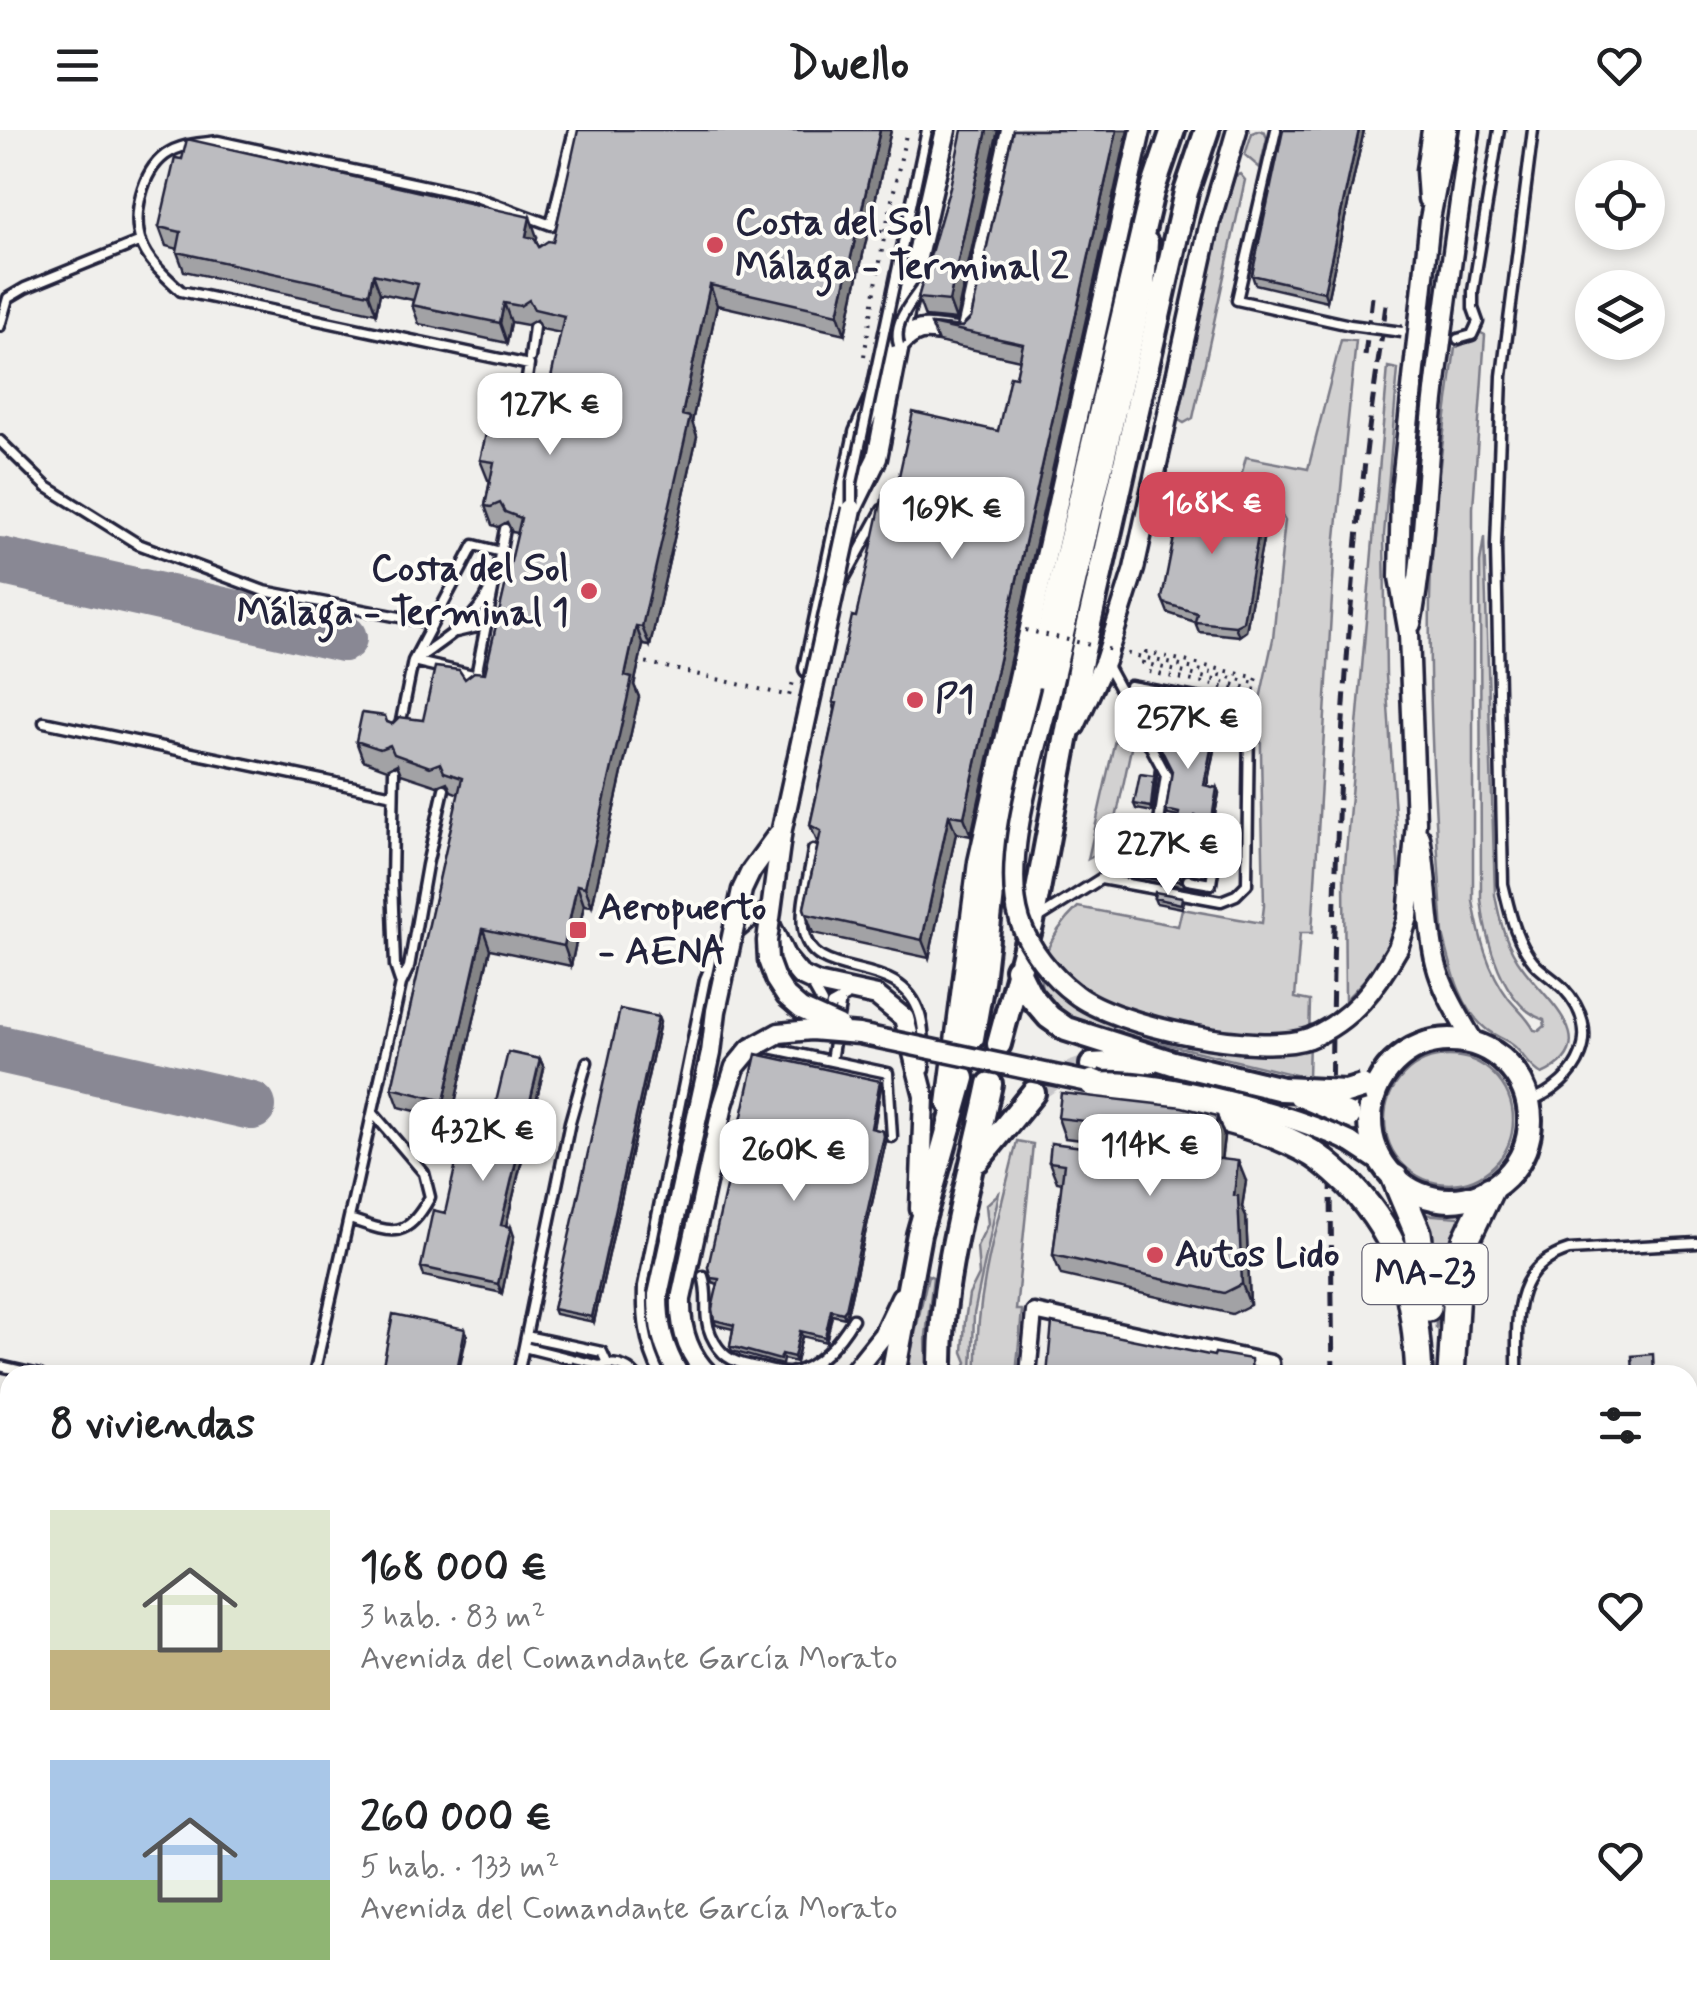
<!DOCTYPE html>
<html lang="es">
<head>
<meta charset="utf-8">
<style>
  :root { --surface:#fff; --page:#f2f2f2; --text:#202124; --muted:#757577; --accent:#d1495b }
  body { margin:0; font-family:Mynerve,sans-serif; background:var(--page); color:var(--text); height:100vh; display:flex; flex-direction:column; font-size:38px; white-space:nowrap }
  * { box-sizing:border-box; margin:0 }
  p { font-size:32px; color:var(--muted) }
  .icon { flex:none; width:55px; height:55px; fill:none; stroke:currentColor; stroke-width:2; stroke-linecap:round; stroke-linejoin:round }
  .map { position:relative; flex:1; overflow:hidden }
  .sheet { position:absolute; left:0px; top:1235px; width:1698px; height:642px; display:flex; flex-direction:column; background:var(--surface); border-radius:30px 30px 0 0; box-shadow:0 5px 15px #0003 }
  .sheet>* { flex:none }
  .tools { position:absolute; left:1575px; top:30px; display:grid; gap:20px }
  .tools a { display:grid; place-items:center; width:90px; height:90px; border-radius:50%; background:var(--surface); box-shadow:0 5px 15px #0003; font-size:50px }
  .price { position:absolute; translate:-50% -85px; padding:0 22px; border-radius:20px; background:#fff; color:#222; font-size:32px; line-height:65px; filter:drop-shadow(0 2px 5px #0008) }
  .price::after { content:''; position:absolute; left:50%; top:60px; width:30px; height:22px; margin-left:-15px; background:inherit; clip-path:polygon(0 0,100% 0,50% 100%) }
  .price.active { background:var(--accent); color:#fff }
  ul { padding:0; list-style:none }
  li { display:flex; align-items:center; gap:30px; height:250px; padding:0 50px }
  li span { display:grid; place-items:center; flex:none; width:280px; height:200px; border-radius:0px; color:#555 }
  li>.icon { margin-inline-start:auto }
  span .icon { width:120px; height:120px; fill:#fffc; stroke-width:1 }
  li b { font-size:42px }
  h2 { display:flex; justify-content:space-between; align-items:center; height:120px; padding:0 50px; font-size:42px }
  header { display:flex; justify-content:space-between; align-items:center; height:130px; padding:0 50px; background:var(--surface); font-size:45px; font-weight:800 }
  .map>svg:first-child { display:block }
  .green { fill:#d2d1d1; stroke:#7a7a86; stroke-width:2.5 }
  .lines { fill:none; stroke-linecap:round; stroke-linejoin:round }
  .taxiway { stroke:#898894; stroke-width:48 }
  .primary-tunnel { stroke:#c7c6c9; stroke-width:22; stroke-dasharray:22 11; stroke-linecap:butt }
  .service-casing { stroke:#22223b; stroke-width:15 }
  .minor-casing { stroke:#22223b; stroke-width:21 }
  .tertiary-casing { stroke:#22223b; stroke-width:25 }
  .primary-casing { stroke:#22223b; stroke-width:30 }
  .motorway-casing { stroke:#22223b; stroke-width:32 }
  .path { stroke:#22223b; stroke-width:4; stroke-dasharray:2.5 8; stroke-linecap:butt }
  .service { stroke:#fdfcf7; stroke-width:8 }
  .minor { stroke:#fdfcf7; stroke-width:14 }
  .tertiary { stroke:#fdfcf7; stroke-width:18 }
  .primary { stroke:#fdfcf7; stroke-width:22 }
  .motorway { stroke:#fdfcf7; stroke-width:25 }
  .rail { stroke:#22223b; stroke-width:5; stroke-dasharray:15 8; stroke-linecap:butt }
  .service-bridge-casing { stroke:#22223b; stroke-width:15; stroke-linecap:butt }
  .tertiary-bridge-casing { stroke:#22223b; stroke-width:25; stroke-linecap:butt }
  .primary-bridge-casing { stroke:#22223b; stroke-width:30; stroke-linecap:butt }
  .motorway-bridge-casing { stroke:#22223b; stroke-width:32; stroke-linecap:butt }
  .path-bridge { stroke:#22223b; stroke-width:4; stroke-dasharray:2.5 8; stroke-linecap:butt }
  .service-bridge { stroke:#fdfcf7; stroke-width:8 }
  .tertiary-bridge { stroke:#fdfcf7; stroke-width:18 }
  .primary-bridge { stroke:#fdfcf7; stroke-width:22 }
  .motorway-bridge { stroke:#fdfcf7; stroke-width:25 }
  .wall { fill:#a2a2a5; stroke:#22223b; stroke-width:2.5 }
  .shaded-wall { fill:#848486; stroke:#22223b; stroke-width:2.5 }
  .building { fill:#bcbcc0; stroke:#22223b; stroke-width:2.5 }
  .poi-dot { fill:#d1495b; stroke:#fdfcf7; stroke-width:4 }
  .labels { text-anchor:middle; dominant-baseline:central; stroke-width:8; stroke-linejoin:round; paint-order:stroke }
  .shield { fill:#fdfcf7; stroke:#646373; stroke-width:2.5 }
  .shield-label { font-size:35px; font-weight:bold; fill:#22223b }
  .poi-label { font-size:38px; font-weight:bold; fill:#22223b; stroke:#fdfcf7; text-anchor:start }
</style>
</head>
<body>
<header><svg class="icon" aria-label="menu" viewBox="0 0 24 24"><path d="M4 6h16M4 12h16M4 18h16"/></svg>Dwello<svg class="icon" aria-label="heart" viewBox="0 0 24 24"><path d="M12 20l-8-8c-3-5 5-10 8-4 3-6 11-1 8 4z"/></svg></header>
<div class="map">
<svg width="1697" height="1876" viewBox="0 0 1697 1876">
  <rect width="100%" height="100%" fill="#f0efec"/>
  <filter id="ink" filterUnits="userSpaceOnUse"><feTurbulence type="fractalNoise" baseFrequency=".01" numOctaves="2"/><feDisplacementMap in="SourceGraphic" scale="20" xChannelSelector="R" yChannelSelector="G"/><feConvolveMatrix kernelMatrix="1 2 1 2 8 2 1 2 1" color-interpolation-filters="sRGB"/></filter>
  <g filter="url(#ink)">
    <path class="green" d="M1259,0l6,2 2,6 -7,30 -15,-13 7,-22z
      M1240,44l5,6 -52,238 -9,5 -7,-4 43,-195 15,-48z
      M1479,202l6,3 -12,173v393c6,34 14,69 36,98 9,11 19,19 25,31l5,1 6,-5 -1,-6c-41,-14 -59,-81 -63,-121l-1,-336 4,-26 11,358c5,27 11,51 28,73 22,31 84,77 19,106 -12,-6 -18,-19 -28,-28 -8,-7 -20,-10 -28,-17 -27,-22 -35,-63 -43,-95 -7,-112 -15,-224 -13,-336 2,-84 14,-167 25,-250l15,-7z
      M1341,210l15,1 -21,206 -23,386h-12l-5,65 15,3 -2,77 -226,-54c-9,-6 -21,-11 -28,-17 -32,-29 1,-78 24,-100l100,19 4,-17 80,14 2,-17 -4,-207 13,-60 12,-119 -7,-10 -9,-1 -8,-11 -24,-6 9,-35 62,12z
      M1388,237l10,2 -14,166 2,140 14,216c-5,53 -18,72 -55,109l-1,-124z
      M1121,583l12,26 -23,108 -22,12z
      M1385 990a64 64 0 1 1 128 0a64 64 0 1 1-128 0Z
      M1017,1011l16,3 -17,166h6l-6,65h-39c-3,-79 22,-158 40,-234z
      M999,1063l-25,121 -2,61h-9l4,-13 -4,-10 2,-31 4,-26 10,-20 -2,-29 11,-22 -2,-19z
      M1421,1084l39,3 -16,47 -8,65 -3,-66z
      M928,1145l5,2 -7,59 1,39h-21z"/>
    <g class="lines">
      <path class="taxiway" d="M0,431l343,77
        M0,919l252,57"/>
      <path class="primary-tunnel" d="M1033,963l20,-14 39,-14"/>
      <g class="service-casing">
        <path id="service" d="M1276,0l-39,170 113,25
          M0,196l8,-28 17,-10 116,-47
          M1458,209l14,-4 6,-13 -5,-14v-17l26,-161
          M530,228l4,-31
          M521,288l8,-53 -348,-74c-15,-14 -33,-29 -40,-49 -9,-27 1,-70 24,-87 15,-11 35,-12 53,-14l255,55 78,29 23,-95
          M0,311l47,46 91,57 126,47 156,30
          M843,451l39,-71
          M456,502l30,-7
          M417,529c26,-19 59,-38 72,-68
          M413,531l64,15
          M475,551l30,-152
          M44,592l349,73
          M400,596l13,-65 61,-116 27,7
          M394,641l-2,110 3,85 6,18
          M813,720c-3,24 -13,55 -10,78 8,60 97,21 117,87 5,16 4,37 5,54
          M1138,721l76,13 -3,20 -23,-4
          M1121,737l40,7
          M1101,749l120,22 15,-6 11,-11 2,-166 -15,-13 -104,-19
          M1040,787l89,-56 29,-32 8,-54 -61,-113
          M812,855l10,18 -3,11
          M828,890l3,-15 18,-10
          M761,920l4,-3 123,26 4,64
          M831,931l10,-62
          M1528,972c52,-20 77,-69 35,-114 -9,-9 -21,-16 -29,-25 -19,-23 -24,-51 -31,-79l-7,-338 6,-170 31,-246
          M350,1089c43,15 56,21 80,-22l-6,-24 -51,-60
          M703,1146c7,20 -1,39 8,59 9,20 20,27 41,31 11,2 26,8 38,7 27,-4 50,-32 63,-54
          M526,1206l76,16 5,11
          M524,1217l75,19c12,-4 28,-1 36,9
          M0,1236l40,9
          M314,1245l87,-391 8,-17 18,-102 17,-76
          M518,1245l52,-253 17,-60
          M660,1245c-15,-29 -18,-56 -17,-89l62,-307 12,-28 46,-38
          M1517,1245c1,-52 -9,-106 52,-125l128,-7
          M0,1374l10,5
          M0,1694l10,-6
          M0,1701l10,16
          M0,1762l10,16
          M107,1868l5,8
          M276,1868l5,8
          M47,1876l13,-8
          M1505,1876v-8"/>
      </g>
      <g class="minor-casing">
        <path id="minor" d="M1028,1245l6,-63 237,51 1,12
          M1012,1868v8
          M1309,1868l1,8
          M406,1876l8,-8"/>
      </g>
      <g class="tertiary-casing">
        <path id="tertiary" d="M1428,69l-2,-29 6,-40
          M852,379l25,-51 22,-113c20,-22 29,-15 56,-12
          M1411,494c13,-68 14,-137 21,-205 10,-97 25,-193 38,-289
          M809,538l50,-235 37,-84 50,-219
          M1051,560l94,-403 3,-45
          M1075,596l30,-65 29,-92 76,-347 27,-92
          M1420,707c8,42 6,85 16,127 7,28 24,54 38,79
          M765,784l21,44 14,17 17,8 60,13 27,22 20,78 -4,113
          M1398,818l10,-31 8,-95 -7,-188 -10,-57 2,-85 29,-273 17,-89
          M947,974l31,-242 163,-732
          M1350,1012l32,21
          M658,1165c0,31 5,53 21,80
          M709,1245c-22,-21 -29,-47 -28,-76l42,-194 12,-38 15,-18
          M851,1245l32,-40 18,-38"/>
      </g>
      <g class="primary-casing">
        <path id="primary" d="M1017,839l13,26 19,22 17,12 107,34 109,26
          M972,908l10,-56 14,-124 156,-666 21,-62
          M1370 990a80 80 0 1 1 160 0a80 80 0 1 1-160 0Z
          M999,914l33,-122 50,-267 104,-463 21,-62
          M1092,935l57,-3
          M978,1030l55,-67
          M893,1245l26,-141 44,-156
          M941,1245c-2,-98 29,-195 49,-291
          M935,1868l1,8
          M954,1868l1,8"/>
      </g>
      <g class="motorway-casing">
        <path id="motorway" d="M1395,1048l23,55 10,75
          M1349,1054c56,59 66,113 70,191
          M1451,1245l6,-102 9,-33 24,-50
          M1419,1868v8
          M1446,1868v8"/>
      </g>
      <path class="path" d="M870,98l15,4
        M864,226l21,-124 22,-102
        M636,530l153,36 5,-18
        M1149,542l108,22v-4l-114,-27 3,-11 111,26 -2,5"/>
      <use href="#service" class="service"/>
      <use href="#minor" class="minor"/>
      <use href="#tertiary" class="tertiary"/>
      <use href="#primary" class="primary"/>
      <use href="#motorway" class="motorway"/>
      <path class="rail" d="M1365,226l7,-59
        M1333,1245c-5,-304 -2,-610 32,-913 6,-55 15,-110 22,-165
        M1350,1868l1,8"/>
      <g class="service-bridge-casing">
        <path id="service-bridge" d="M1350,195l52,7
          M899,215c-7,-23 13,-43 25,-61
          M852,378v-25l75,-353"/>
      </g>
      <g class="tertiary-bridge-casing">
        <path id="tertiary-bridge" d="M966,204l45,-204
          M1051,560c-15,64 -51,168 -31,231 9,28 32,56 55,73 41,32 185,62 234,44 43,-17 68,-52 89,-90
          M839,896l-38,-17 -15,-13 -11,-17 -7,-19 -1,-19 15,-112 70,-320
          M750,919l29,-16 32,-3 48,4 234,49c63,-6 198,31 257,59
          M658,1165l53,-242 5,-42 26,-121 9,-19 27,-37"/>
      </g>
      <g class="primary-bridge-casing">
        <path id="primary-bridge" d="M1282,959l64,3 16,-5
          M1300,965l49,21"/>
      </g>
      <g class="motorway-bridge-casing">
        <path id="motorway-bridge" d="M1093,953c72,30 152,30 220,71 13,8 25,20 36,30"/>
      </g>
      <path class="path-bridge" d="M1025,500l230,53"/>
      <use href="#service-bridge" class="service-bridge"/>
      <use href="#tertiary-bridge" class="tertiary-bridge"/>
      <use href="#primary-bridge" class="primary-bridge"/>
      <use href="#motorway-bridge" class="motorway-bridge"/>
    </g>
    <path class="wall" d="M891,0l-46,204 -128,-29 -25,117 5,14 -47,210 -7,-1 -9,40 5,12 -47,209 -8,-1 -13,61 -81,-17 -39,171 -52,-13 -7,-19 67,-294 -8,-3 -4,-9 -10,4 -36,-12 -4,-10 -10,5 -24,-9 -7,-19 31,-19 5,2 31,-4 42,-41 20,-6 33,-140 -6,-1 -5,-10 -9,5 -6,-2 -7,-19 5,-26h-2l-8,-20 33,-44 31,-4 17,-79 -20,-4 -5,-9 -9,5 -16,-3 -4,21 -88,-19 -7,-19 1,-5 -33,-7 -4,20 -192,-42 -7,-19 1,-3 -12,-3 -7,-19 378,10 -1,5 3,5z
      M1013,0h115l-157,706 -15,-3 -27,125 -116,-25 -9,-25 14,-64 -8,-19 25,-115 -2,-8 23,-85 39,-122 8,-8 -4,-11 99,-45 18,-54 4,-17 -82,-18 -7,-18 31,3 9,-9z
      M1283,0h81l-37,171 -72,-17 -3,-9z
      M950,57l6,133 -31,-3 -7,-19z
      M1251,375l4,13 10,11 -19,102 -7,5 -40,-4 -4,-10 -27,-9 -6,-15z
      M1216,594l2,5 -11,57 10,2 2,5 -6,31 -16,-4 -7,32 -16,-2 -2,-5 6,-28 -10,-2 -2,-5z
      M1157,644l-4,38 -17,-3 -2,-5z
      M1187,737l-6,11 4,9 -25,-5 -2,-5z
      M1182,767l2,5 -2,6 -26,-5 -2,-5z
      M660,892l-66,300 -39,-8 -2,-5z
      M540,929l4,9 -38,158 8,10 -12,57 -78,-17 -3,-9 24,-54 46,-90z
      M880,951l1,5 -7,43 9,2 3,10 -39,173 -2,4 -13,-3 -6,27 -24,-6 -6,26 -13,-3 -1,6 -50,-14 -2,-5 3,-17 -17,-4 -2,-5 4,-36 -6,-2 -4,-15z
      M1217,986l7,20 -3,23 25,22 -4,26 4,9 4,89 -18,9 -171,-39 -8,-20 9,-72 -5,-1 -8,-20 128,-3 1,-8 -113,-13 -7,-20z
      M1688,1498l6,19 1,16h-7z
      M1688,1741h9v44l-9,1z"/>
    <path class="shaded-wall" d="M880,0h11l-46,204 -7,-20z
      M987,0h11l-42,190 -7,-19z
      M1117,0h11l-157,706 -7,-19z
      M1359,0h5l-37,171 -3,-9z
      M530,87l7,20 -4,19 -7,-20z
      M373,144l7,19 -4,20 -7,-19z
      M710,155l7,20 -25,117 5,14 -47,210 -8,-19 40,-212z
      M504,173l7,19 -4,21 -7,-20z
      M1261,389l4,10 -19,102 -7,5 -4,-10z
      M636,496l7,19 -9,40 5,12 -47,209 -7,-19 40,-211z
      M1216,594l2,5 -12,61 -2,-5z
      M1155,639l2,5 -4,38 -2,-5z
      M1217,658l2,5 -6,31 -1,-5z
      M949,685l7,18 -27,125 -7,-18z
      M1195,686l2,4 -7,32 -2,-5z
      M1185,732l2,5 -6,13 -2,-5z
      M577,755l7,20 -13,61 -7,-20z
      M483,799l7,20 -39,171 -7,-19z
      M658,887l2,5 -66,300 -2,-5z
      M540,929l4,9 -40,166 -3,-9z
      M880,951l1,5 -8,47 -2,-5z
      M1217,986l7,20 -5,42 -7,-20z
      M884,1006l2,5 -39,173 -2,4 -2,-5z
      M1238,1031l8,20 -4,26 4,9 4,89 -8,-21 -8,-89z
      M511,1097l3,9 -12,57 -4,-9z
      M831,1180l1,5 -6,27 -1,-5z
      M465,1199l2,5 -9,41h-2z
      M800,1201l2,5 -6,26 -2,-5z
      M10,1447v13l-9,40 -1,-8z
      M7,1497l2,5 -9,39v-13z
      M1688,1498l6,19 1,16 -7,-19z"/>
    <path class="building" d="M578,0h302l-42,184 -128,-29 -28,130 8,2 -48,210 -6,-1 -11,50 7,2 -47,209 -8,-2 -13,61 -81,-17 -39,172 -52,-13 70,-310 -18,-6 -4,-9 -10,4 -36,-13 -4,-9 -10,4 -24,-8 6,-28 23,3 2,6 5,2 7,-7 24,3 12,-53 24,3 6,9 9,-7 11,1 36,-155 -16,-6 -5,-9 -9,4 -6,-1 9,-44 -14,-2 12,-53 14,1 7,8 7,-6 24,2 20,-96 -30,-7 -5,-9 -9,6 -16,-3 -4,20 -88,-18 6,-21 -45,-10 -4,20 -192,-42 4,-20 -22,-5 16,-69 7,1 5,-20 343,78 -4,19 8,2 5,9 9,-6 5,1z
      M962,0h25l-38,171 -31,-3 32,-111z
      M1013,0h104l-153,687 -15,-2 -27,125 -116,-26 -2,-6 17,-77 -11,-6 27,-122 -4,-1 19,-86 4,1 27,-123 12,1 9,-9 -5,-10 14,-64 85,19 12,-55 6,1 7,-33 -92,-20 31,3 9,-9z
      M1283,0h76l-35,162 -72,-17z
      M1184,357l64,13 3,5 -1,11 11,3 -18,103 -8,4 -40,-4 2,-9 -33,-10 -2,-5z
      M1165,584l51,10 -12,61 13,3 -5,31 -17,-3 -7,31 -16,-2 7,-32 -13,-3 6,-39 -13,-26z
      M1155,639l-4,38 -17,-3 6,-30 14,2z
      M1169,729l16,3 -6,13 4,7 -25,-5 8,-4 -1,-9 3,1z
      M1155,762l27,5 -1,7 -27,-6z
      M620,879l38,8 -66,300 -39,-8z
      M508,922l32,7 -39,166 10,2 -13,57 -77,-17 12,-57 12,3 21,-95 25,5z
      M756,924l124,27 -9,47 12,3 1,5 -38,173 -3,4 -12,-3 -6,27 -25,-6 -6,26 -12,-3 -2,6 -50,-14 4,-21 -20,-5 -2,-11 7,-30 -8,-1 -3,-11z
      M1061,963l121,14 35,9 -5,42 26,3 -4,34 4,1 4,88 -18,9 -171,-38 11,-91 -15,-2 2,-19 126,16 3,-27 -122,-14z
      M393,1184l72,15 -9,46h-75z
      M1052,1193l162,33 1,-3 36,6 1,16h-205z
      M1653,1224l1,21h-21l-1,-19z
      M573,1233l18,4 -2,8h-19z
      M0,1411l10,2v34l-10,45z
      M0,1495l7,2 -7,31z
      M1688,1741h9v29l-9,1z
      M163,1868h36l3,4 -6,4h-46z
      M710,1868h165v8h-165z
      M1045,1868h245v8h-245z
      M1629,1868h29v8h-29z"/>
  </g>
  <g class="poi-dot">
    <circle cx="715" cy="115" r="10"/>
    <circle cx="589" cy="461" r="10"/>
    <circle cx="915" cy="570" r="10"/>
    <rect x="568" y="790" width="20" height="20" rx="5"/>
    <circle cx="1155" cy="1125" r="10"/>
  </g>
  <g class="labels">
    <rect class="shield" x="1362.5" y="1114" width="125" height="60" rx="8"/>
    <g class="shield-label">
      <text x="1425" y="1144">MA-23</text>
    </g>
    <g class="poi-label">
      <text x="735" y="93">Costa del Sol<tspan x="735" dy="44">Málaga - Terminal 2</tspan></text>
      <text x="569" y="439" text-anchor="end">Costa del Sol<tspan x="569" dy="44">Málaga - Terminal 1</tspan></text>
      <text x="935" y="570">P1</text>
      <text x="598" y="778">Aeropuerto<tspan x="598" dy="44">- AENA</tspan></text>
      <text x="1175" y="1125">Autos Lido</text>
    </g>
  </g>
</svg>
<div class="tools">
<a><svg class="icon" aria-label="locate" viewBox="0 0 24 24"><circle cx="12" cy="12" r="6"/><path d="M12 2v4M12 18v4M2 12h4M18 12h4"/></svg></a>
<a><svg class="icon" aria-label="layers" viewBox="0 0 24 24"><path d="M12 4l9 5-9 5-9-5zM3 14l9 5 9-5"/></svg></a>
</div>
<b class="price" style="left:550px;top:328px">127K €</b>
<b class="price active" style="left:1212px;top:427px">168K €</b>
<b class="price" style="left:952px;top:432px">169K €</b>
<b class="price" style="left:1188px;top:642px">257K €</b>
<b class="price" style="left:1168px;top:768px">227K €</b>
<b class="price" style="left:483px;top:1054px">432K €</b>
<b class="price" style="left:1150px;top:1069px">114K €</b>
<b class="price" style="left:794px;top:1074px">260K €</b>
<section class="sheet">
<h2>8 viviendas<svg class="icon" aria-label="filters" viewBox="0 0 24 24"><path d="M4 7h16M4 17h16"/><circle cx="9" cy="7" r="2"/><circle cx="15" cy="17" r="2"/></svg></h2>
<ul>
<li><span style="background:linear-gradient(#dfe7d0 70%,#c2b280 0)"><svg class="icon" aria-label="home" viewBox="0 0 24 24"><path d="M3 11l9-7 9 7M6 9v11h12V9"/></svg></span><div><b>168 000 €</b><p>3 hab. · 83 m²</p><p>Avenida del Comandante García Morato</p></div><svg class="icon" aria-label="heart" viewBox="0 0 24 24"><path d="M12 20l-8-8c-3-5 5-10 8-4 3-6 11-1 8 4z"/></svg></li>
<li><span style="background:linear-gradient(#a9c7e8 60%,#8fb573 0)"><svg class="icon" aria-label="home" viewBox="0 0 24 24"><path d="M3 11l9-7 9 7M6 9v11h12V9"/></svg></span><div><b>260 000 €</b><p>5 hab. · 133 m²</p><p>Avenida del Comandante García Morato</p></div><svg class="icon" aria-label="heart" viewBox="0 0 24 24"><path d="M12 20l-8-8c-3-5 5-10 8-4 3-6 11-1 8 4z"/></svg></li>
</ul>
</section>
</div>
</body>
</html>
